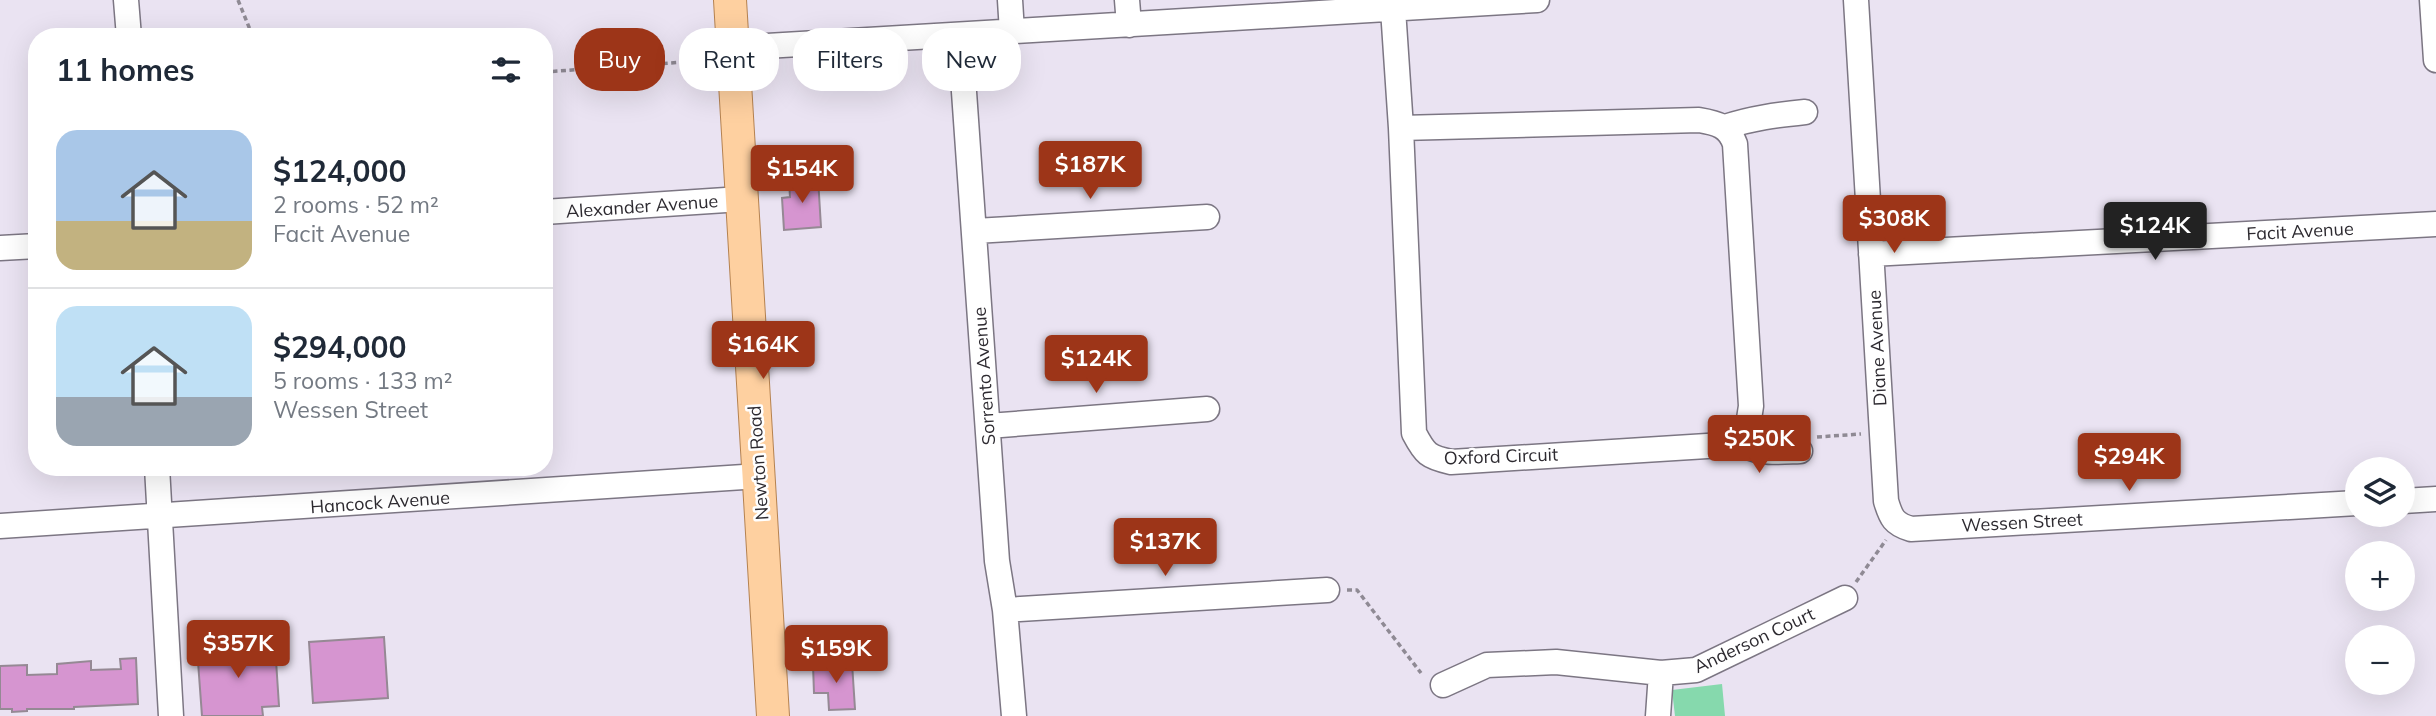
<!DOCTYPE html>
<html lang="en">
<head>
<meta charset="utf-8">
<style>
  :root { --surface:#fff; --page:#f6f6f7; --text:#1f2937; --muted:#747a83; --line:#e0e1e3; --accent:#9d3518 }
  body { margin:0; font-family:Mulish,sans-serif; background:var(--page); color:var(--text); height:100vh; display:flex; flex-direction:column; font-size:26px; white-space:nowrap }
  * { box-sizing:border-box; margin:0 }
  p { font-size:23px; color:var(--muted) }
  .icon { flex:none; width:38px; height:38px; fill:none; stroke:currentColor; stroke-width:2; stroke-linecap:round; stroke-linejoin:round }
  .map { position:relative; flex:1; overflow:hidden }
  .sheet { position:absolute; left:28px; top:28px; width:525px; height:448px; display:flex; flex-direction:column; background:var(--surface); border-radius:28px; box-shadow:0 7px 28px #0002 }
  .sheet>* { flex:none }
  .guide { position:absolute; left:574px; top:28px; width:665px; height:63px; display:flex; gap:14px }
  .fabs { position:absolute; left:2345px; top:457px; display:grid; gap:14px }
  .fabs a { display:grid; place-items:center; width:70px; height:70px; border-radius:50%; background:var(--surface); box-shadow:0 7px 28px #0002; font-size:35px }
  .price { position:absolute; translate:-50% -60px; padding:0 16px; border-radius:7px; background:var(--accent); color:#fff; font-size:23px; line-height:46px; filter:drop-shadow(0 2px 4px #0008) }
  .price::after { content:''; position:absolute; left:50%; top:42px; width:21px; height:16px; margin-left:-10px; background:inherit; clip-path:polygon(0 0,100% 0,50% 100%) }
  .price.selected { background:#222; color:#fff }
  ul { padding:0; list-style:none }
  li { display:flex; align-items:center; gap:21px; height:175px; padding:0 28px }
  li+li { border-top:2px solid var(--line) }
  li span { display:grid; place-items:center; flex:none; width:196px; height:140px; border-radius:21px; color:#555 }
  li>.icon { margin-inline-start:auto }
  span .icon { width:84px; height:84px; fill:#fffc; stroke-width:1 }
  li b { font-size:30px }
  h2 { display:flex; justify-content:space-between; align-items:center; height:84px; padding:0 28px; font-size:30px }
  .pill { padding:0 24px; border-radius:28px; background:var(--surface); box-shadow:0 7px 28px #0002; font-size:24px; line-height:63px }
  .pill.selected { background:var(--accent); color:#fff }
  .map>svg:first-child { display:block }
  .green { fill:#86d9ad }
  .building { fill:#d695d0; stroke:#958994; stroke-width:2 }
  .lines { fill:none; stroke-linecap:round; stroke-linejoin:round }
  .minor-casing { stroke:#7c7683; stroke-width:27 }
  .major-casing { stroke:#b58250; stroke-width:34 }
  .path { stroke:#8f8a94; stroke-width:3.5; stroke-dasharray:5 3.5; stroke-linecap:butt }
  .minor { stroke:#fff; stroke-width:24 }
  .major { stroke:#fed0a0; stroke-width:32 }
  .labels { text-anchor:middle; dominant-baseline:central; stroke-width:5; stroke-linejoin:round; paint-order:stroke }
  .street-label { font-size:18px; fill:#2d2a30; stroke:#fff }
</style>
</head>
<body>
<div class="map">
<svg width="2436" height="716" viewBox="0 0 2436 716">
  <rect width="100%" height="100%" fill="#eae3f2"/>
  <path class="green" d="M1722,684l3,32h-50l-3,-26z"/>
  <path class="building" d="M818,178l3,49 -37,3 -2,-32 8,-1 -1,-17z
    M384,637l4,61 -75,5 -4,-61z
    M275,645l4,61 -17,1 1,9h-61l-5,-68z
    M136,658l2,46 -64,3v2h-47v2l-15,1v-3h-12v-43l27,-1v10l30,-1v-10l34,-3v9l30,-1 -1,-10z
    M852,663l3,46 -26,1 -1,-17h-14l-1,-28z"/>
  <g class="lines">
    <g class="minor-casing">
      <path id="minor" d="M126,0l3,37
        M1010,0l2,32
        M1127,0l2,25
        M1856,0l30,501c5,17 8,23 25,28l446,-26
        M2432,0l4,60
        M1393,9l8,119 13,305c11,21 14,24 37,29l272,-17 13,-5 11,-8 4,-26 -16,-262c-6,-18 -18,-21 -36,-24l-298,8
        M960,35l37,526 8,49 9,106
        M715,49l822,-49
        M1725,127c27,-9 52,-12 80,-15
        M544,212l197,-13
        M975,231l232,-14
        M0,248l37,-2
        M1871,254l565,-30
        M988,426l219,-17
        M1736,440c19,15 40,12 64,11
        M157,467l14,249
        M2403,501l33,-2
        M0,526l759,-50
        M1005,610l322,-20
        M1443,685l44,-20 69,-3 105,11 35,-3 149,-72
        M1658,716l3,-43"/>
    </g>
    <g class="major-casing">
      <path id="major" d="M730,0l43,716"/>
    </g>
    <path class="path" d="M238,0l15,37
      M544,72l155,-11
      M1817,437l44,-3
      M1856,582l30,-42
      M1347,590h10l64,83"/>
    <use href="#minor" class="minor"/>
    <use href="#major" class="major"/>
  </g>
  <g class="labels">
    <g class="street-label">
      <text transform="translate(642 206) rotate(-4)">Alexander Avenue</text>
      <text transform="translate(2300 231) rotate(-3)">Facit Avenue</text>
      <text transform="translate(1877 348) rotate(-93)">Diane Avenue</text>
      <text transform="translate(984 376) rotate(-94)">Sorrento Avenue</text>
      <text transform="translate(1501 456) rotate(-2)">Oxford Circuit</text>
      <text transform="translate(758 463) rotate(-94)">Newton Road</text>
      <text transform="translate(380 502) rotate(-4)">Hancock Avenue</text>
      <text transform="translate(2022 522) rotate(-3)">Wessen Street</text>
      <text transform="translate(1754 640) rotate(-25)">Anderson Court</text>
    </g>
  </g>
</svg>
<div class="fabs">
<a><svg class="icon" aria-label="layers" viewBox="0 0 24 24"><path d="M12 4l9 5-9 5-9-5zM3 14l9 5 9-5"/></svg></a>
<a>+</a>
<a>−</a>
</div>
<b class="price" style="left:1090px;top:201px">$187K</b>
<b class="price" style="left:802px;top:205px">$154K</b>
<b class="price" style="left:1894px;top:255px">$308K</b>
<b class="price selected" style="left:2155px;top:262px">$124K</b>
<b class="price" style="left:763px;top:381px">$164K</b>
<b class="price" style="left:1096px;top:395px">$124K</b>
<b class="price" style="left:1759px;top:475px">$250K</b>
<b class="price" style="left:2129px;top:493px">$294K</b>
<b class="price" style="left:1165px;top:578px">$137K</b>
<b class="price" style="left:238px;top:680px">$357K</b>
<b class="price" style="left:836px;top:685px">$159K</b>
<div class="guide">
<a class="pill selected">Buy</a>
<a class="pill">Rent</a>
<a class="pill">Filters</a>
<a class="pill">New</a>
</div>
<section class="sheet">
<h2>11 homes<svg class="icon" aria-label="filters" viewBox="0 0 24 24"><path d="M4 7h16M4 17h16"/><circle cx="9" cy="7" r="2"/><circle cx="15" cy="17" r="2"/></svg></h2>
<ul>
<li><span style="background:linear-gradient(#a9c7e8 65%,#c2b280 0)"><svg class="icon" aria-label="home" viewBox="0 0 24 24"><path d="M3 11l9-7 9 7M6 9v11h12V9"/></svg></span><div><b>$124,000</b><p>2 rooms · 52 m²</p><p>Facit Avenue</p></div></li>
<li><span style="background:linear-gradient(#bfe0f5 65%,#9aa5b1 0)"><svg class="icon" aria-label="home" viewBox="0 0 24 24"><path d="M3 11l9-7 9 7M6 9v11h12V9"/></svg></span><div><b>$294,000</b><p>5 rooms · 133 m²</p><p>Wessen Street</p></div></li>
</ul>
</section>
</div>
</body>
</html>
